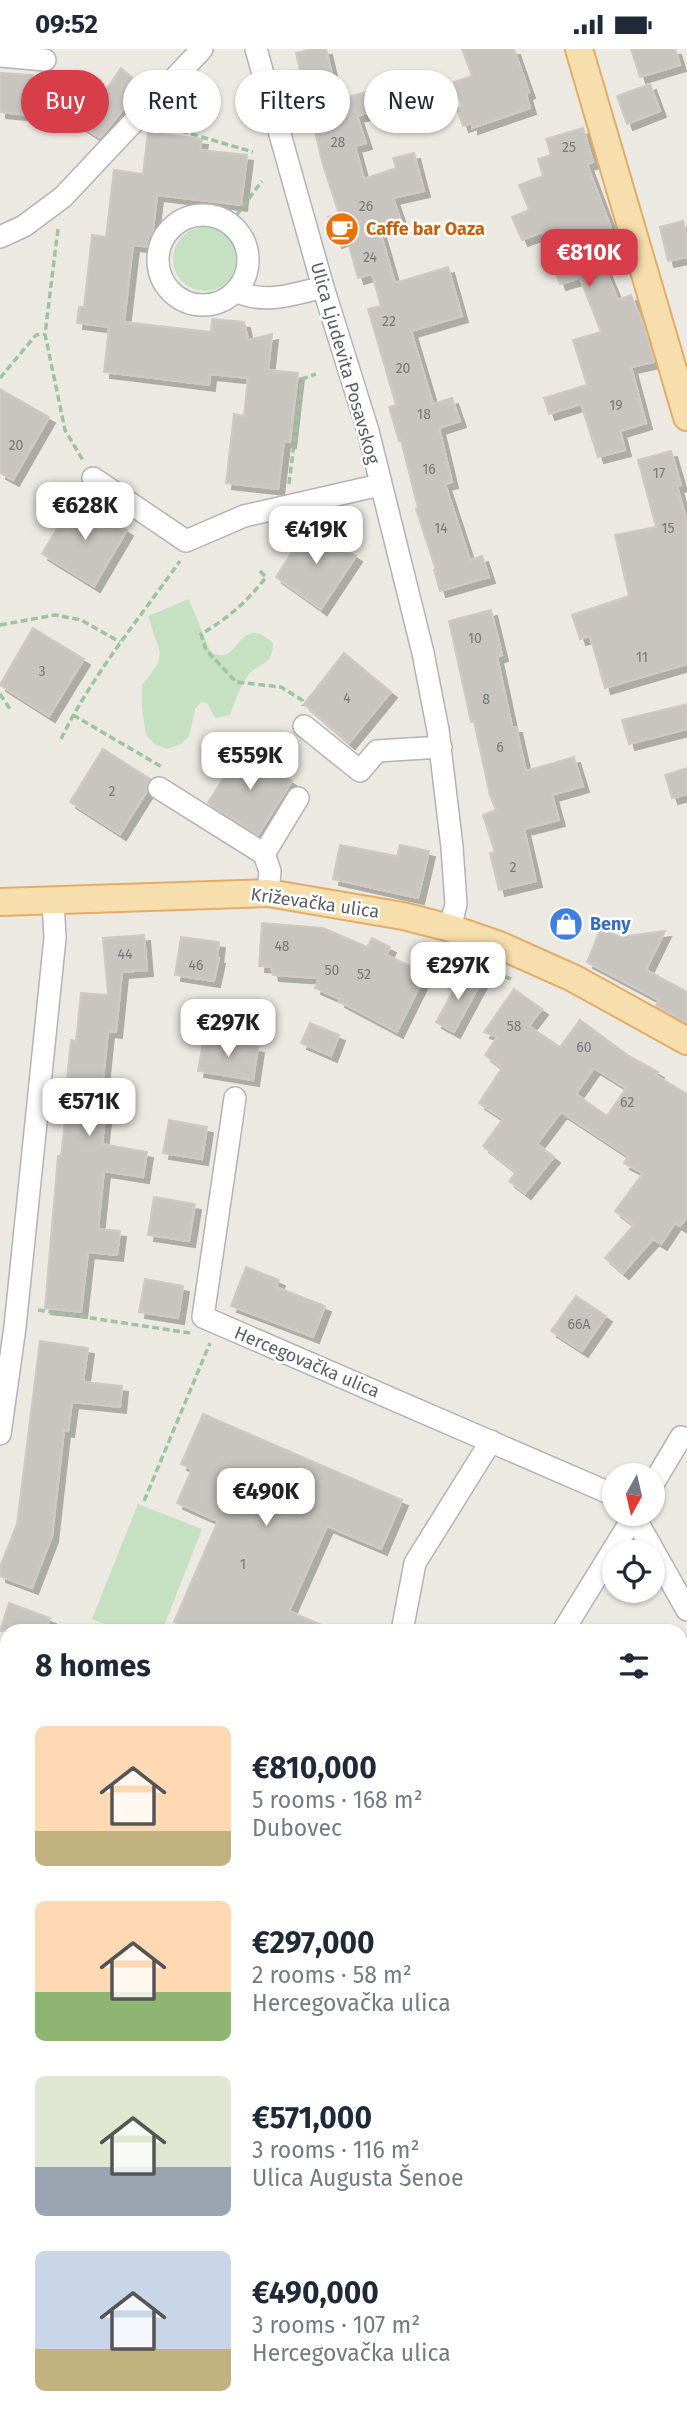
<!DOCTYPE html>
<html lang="en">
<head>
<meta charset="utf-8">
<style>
  :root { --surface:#fff; --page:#f2f2f3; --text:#1f2937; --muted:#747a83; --accent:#d73e49 }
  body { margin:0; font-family:"Fira Sans",sans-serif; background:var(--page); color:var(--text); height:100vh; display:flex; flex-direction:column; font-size:26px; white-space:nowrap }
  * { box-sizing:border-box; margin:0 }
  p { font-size:23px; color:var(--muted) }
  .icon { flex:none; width:38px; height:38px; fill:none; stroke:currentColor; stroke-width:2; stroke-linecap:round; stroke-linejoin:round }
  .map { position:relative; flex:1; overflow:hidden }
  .drawer { position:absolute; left:0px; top:1575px; width:688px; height:798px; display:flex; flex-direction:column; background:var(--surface); border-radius:21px 21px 0 0; box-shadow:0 2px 5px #0004 }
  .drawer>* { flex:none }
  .hud { position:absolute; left:21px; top:21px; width:646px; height:63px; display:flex; gap:14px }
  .needle { width:46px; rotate:188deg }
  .tools { position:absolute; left:602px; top:1414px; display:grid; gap:14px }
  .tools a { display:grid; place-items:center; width:63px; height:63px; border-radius:50%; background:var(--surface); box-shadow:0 2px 5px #0004; font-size:35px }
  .price { position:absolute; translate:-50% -60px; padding:0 16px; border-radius:14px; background:#fff; color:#222; font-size:23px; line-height:46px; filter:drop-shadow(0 2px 4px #0008) }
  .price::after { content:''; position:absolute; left:50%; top:42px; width:21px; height:16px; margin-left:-10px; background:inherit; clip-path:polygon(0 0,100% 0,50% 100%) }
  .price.active { background:var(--accent); color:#fff }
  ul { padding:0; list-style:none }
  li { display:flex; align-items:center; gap:21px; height:175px; padding:0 35px }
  li span { display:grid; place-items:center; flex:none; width:196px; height:140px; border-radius:10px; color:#555 }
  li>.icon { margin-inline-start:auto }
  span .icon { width:84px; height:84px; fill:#fffc; stroke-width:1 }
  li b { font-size:30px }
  h2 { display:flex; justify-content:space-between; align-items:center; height:84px; padding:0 35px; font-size:30px }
  .chip { padding:0 24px; border-radius:32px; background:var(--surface); box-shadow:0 2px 5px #0004; font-size:24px; line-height:63px }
  .chip.active { background:var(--accent); color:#fff }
  .status { display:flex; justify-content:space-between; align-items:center; height:49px; padding:0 35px; background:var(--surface); direction:ltr }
  .status svg { height:19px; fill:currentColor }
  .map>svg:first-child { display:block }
  .commercial { fill:#faeeda }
  .green { fill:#c6e1c1 }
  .building { fill:#c8c4c0; stroke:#d0c9c2; stroke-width:2; fill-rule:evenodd; filter:url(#shadow) }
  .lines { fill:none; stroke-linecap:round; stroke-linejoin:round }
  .minor-tunnel { stroke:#c8c6c3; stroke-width:21; stroke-dasharray:21 10; stroke-linecap:butt }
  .minor-casing { stroke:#b0b4b7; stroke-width:24 }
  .major-casing { stroke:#e3ac65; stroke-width:30 }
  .path { stroke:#9dc4a2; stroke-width:3.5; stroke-dasharray:7 3.5; stroke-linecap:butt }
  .minor { stroke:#fff; stroke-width:21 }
  .major { stroke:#f7dfad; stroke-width:26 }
  .labels { text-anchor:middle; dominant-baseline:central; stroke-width:5; stroke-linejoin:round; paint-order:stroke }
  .number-label { font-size:14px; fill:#76787a }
  .food-label { font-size:18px; font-weight:bold; fill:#c56008; stroke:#fff; text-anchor:start }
  .street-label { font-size:18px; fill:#5b5f62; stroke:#fff }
  .shop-label { font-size:18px; font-weight:bold; fill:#366cbe; stroke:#fff; text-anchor:start }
</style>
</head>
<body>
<div class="status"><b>09:52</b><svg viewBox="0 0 49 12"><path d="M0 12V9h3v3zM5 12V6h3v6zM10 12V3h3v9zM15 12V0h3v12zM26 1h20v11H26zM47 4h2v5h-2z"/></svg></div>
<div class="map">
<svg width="687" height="2373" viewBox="0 0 687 2373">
  <defs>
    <filter id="shadow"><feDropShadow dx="6" dy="6" stdDeviation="0" flood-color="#0004"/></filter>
  </defs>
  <rect width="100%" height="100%" fill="#ece9e3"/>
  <path class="commercial" d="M681,2092l6,6v272l-3,3h-341l5,-7h333z"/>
  <path class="green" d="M173 210a32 32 0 1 1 64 0a32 32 0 1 1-64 0Z
    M189,550l21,52c30,20 27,-41 63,-8 -1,26 -15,18 -26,34 -8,11 -12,26 -17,38l-15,3 -8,-15 -6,-1 -6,7 -6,27 -8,8 -13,5 -12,-4 -10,-10 -4,-26v-24l16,-21 2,-12 -12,-36z
    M138,1455l64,25 -40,102h-40l-30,-12z"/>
  <path class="building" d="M313,0h13l12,51 52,-15 6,20 -39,11 9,27 -11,3 9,33 32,-11 -3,-10 21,-5 10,38 -31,7 8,23 -22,7 16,55 53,-16 14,49 -51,15 22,73 19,-6 8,23 -21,7 13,54 -7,2 25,76 12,-4 7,21 -49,14 -6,-21h2l-20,-61 2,-1 -17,-68 -2,1 -10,-34 7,-2 -28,-96 13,-3 -9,-32 -14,4 -11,-40 -11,4 -8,-25 11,-3 -16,-49 -27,-112z
    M462,0h52l15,43 -3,2 4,14 -58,20v-5l-9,3 -6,-17 5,-3 -8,-24 18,-6z
    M631,0h44l5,16 -40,12z
    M121,19l21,18 -42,52 -43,-28 12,-20 26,16z
    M0,24l33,2 -3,40 -30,-3z
    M650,35l10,27 -33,13 -10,-28z
    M583,79l10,34 -6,2 37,99 -19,6 13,31 13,-5 14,34 9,33 -23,5 15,56 -26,8 5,19 -27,7 -17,-53 -32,10 -5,-16 43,-13 -14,-45 28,-8 -21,-54 -20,6 -17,-52 -21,8 -10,-23 17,-7 -10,-25 24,-9 -5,-17 13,-4 -5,-16z
    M148,83l54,7 -2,11 47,5 -6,50 -84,-10 -6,52 -18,-2 -9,77 87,10 1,-13 32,3 4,18 24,-6 -4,36 30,3 -8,69 -6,-1 -6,48 -52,-6 8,-69 10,2 4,-38 -38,-4 -1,11 -105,-13 5,-45 -32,-4 2,-16h5l8,-72 14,2 8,-67 29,4z
    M683,172l4,19v17l-19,4 -8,-34z
    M0,340l49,28 -36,63 -13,-7z
    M671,402l10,34 -4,1 10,36v142l-82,24 -15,-52 -10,3 -8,-24 57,-19 -14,-61 41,-8 -18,-67z
    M75,449l52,32 -33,56 -52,-32z
    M310,475l46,32 -35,53 -45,-32z
    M491,561l11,45 -5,2 15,70h4l10,44 48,-14 9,29 -31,9 7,25 -35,9 12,52 -37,9 -9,-37 5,-1 -12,-37 13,-5 -6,-14 -16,-75 -3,1 -22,-101z
    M33,579l51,31 -35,57 -49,-31z
    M344,604l47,39 -42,51 -45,-39z
    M687,655v25l-58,15 -7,-24z
    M103,700l47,30 -4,8 1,4 -27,43 -50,-32z
    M241,700l51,32 -34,54 -50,-32z
    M687,719v26l-15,4 -7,-23z
    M340,796l57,11 3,-11 29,6 -11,47 -85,-19z
    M262,874l61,5 44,19 5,-9 18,9 -4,8 40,18 -29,59 -58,-31 1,-2 -25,-11 4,-10 -46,-3 -2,-8 -12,-1z
    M601,879l19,9 45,-6 -19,39 41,22v31l-31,-17 3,-6 -72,-38z
    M144,886l3,35 -25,2 -6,60 -8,-1 -8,77 6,1 -4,35 45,8 -4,25 -39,-6 -6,58 22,2 -3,24 -29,-3 -7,60 -36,-4 13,-152h3l9,-76 -3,-1 4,-39 5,1 5,-48 27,2 -5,-57z
    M181,888l38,5 -2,16h2l-5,23 -39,-6z
    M463,924l18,9 -27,50 -18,-10z
    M514,940l28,20 -13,17 31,21 20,-27 49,36 29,16 -3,3 32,19v123l-7,9 -5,-3 -14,21 -8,-5 -30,34 -18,-15 29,-33 -19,-14 28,-38 -19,-10 4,-7 -67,-44 -24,32 17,13 -29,36 -16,-12 7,-9 -33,-26 20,-27 -24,-16 23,-35 -17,-13 12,-18 -13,-5zM594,1019l32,20 -19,28 -31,-22z
    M310,974l29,12 -8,21 -30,-13z
    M204,988l54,10 -5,33 -55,-9z
    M169,1071l38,7 -5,32 -39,-6z
    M154,1148l41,7 -6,37 -41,-6z
    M246,1218l33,13 -3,7 49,19 -12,31 -82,-31z
    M145,1230l38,7 -5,32 -39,-6z
    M576,1247l30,20 -24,35 -31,-20z
    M40,1292l48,7 -5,34 39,4 -2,21 -48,-5 -4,29 -4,-1 -12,106 -20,52 -32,-12v-9l17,-43z
    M203,1365l199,86 -21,49 -54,-23 -38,85 46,20h-141l-20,-9 44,-101 -41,-18 15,-34 -11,-5z
    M9,1554l41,15 -5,13h-45z"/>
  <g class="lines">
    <path class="minor-tunnel" d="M681,2245l6,5"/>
    <g class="minor-casing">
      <path id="minor" d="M256,0l67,238 45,144 55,222 15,77 14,117 4,57 -6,24
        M0,7l45,4
        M158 211a45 45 0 1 1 90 0a45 45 0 1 1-90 0Z
        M0,188l24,-11 39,-29 139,-148
        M236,242c28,14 59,3 87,-4
        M93,429l93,63 58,-25 136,-31
        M304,677l56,45 17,-20 64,-4
        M159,739l105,66
        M268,844l2,-22 -6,-17 34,-56
        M235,1049l-32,219 411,178
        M0,1385l15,-107 40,-389 -2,-37
        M653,1435l28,-47
        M402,1582l13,-68 76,-122
        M563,1582l71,-115 53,94
        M0,1664l7,3
        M681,1841l6,-10
        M0,2002l7,-11
        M681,2023l6,5
        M0,2179l7,4
        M681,2181l6,-3
        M681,2338l6,-2
        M157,2366l11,7
        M613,2366l9,7
        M76,2373l5,-7
        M357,2373l4,-7"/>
    </g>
    <g class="major-casing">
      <path id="major" d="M579,0l108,368
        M0,853l268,-9 135,23 47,12 49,17 74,33 114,63"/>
    </g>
    <path class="path" d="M161,76l92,27
      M230,175l32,-43
      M58,180l-13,105 20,96 19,32
      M0,329l36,-43 8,-1
      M289,435l13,-105 14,-5
      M260,522l6,6c-18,24 -39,42 -65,57l5,16 30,32 45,5 21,13 1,6
      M0,576l55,-10 26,5 39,22
      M0,645l10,15
      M73,666l89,52
      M61,690c31,-64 78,-120 119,-178
      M415,897l99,34
      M38,1261l152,23
      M144,1452l66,-158"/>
    <use href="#minor" class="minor"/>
    <use href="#major" class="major"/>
  </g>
  <defs>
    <g id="cafe-disc" transform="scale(1.75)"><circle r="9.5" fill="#e8710a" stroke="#fff"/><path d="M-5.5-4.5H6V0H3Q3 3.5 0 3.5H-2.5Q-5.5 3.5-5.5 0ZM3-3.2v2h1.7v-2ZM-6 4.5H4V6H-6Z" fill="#fff"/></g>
    <g id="shop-disc" transform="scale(1.75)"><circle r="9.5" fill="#3f7fe0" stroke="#fff"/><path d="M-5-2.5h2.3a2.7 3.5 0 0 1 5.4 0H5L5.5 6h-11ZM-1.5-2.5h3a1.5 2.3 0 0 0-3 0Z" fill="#fff"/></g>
  </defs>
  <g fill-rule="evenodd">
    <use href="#cafe-disc" x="342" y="180"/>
    <use href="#shop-disc" x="566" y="875"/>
  </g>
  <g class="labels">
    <g class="number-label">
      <text x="338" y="93">28</text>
      <text x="569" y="98">25</text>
      <text x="366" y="157">26</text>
      <text x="370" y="208">24</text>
      <text x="389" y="272">22</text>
      <text x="403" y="319">20</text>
      <text x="616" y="356">19</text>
      <text x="424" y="365">18</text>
      <text x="16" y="396">20</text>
      <text x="429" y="420">16</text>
      <text x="659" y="424">17</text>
      <text x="441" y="479">14</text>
      <text x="668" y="479">15</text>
      <text x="475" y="589">10</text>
      <text x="642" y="608">11</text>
      <text x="42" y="622">3</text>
      <text x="347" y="649">4</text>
      <text x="486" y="650">8</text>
      <text x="500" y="698">6</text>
      <text x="112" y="742">2</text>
      <text x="513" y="818">2</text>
      <text x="282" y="897">48</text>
      <text x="125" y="905">44</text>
      <text x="196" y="916">46</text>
      <text x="332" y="921">50</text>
      <text x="364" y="925">52</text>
      <text x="514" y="977">58</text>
      <text x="584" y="998">60</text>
      <text x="627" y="1053">62</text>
      <text x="579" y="1275">66A</text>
      <text x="243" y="1515">1</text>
    </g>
    <g class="food-label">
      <text x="366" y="180">Caffe bar Oaza</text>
    </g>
    <g class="street-label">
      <text transform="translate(345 314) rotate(74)">Ulica Ljudevita Posavskog</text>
      <text transform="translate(315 854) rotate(8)">Križevačka ulica</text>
      <text transform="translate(307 1313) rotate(23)">Hercegovačka ulica</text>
    </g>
    <g class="shop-label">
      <text x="590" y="875">Beny</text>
    </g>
  </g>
</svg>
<div class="tools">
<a><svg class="needle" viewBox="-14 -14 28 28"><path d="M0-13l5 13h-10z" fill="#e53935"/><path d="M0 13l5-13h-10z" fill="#747a83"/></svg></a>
<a><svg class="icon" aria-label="locate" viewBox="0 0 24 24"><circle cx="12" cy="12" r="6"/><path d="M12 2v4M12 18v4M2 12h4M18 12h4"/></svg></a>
</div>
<b class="price active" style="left:589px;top:240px">€810K</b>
<b class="price" style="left:85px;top:493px">€628K</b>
<b class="price" style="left:316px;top:517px">€419K</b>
<b class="price" style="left:250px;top:743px">€559K</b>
<b class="price" style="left:458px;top:953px">€297K</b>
<b class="price" style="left:228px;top:1010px">€297K</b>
<b class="price" style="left:89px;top:1089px">€571K</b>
<b class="price" style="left:266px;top:1479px">€490K</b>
<div class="hud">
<a class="chip active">Buy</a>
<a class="chip">Rent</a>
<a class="chip">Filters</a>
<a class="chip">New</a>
</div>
<section class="drawer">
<h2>8 homes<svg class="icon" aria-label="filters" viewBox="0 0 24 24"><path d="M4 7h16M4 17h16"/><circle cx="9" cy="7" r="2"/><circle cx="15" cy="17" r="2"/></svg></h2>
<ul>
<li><span style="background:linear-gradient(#ffd9b3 75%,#c2b280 0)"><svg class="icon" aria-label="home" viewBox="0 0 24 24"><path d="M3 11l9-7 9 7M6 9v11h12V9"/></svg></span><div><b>€810,000</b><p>5 rooms · 168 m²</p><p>Dubovec</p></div></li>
<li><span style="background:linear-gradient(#ffd9b3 65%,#8fb573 0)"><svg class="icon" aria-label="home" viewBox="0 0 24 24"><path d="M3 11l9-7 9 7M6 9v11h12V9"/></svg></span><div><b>€297,000</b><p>2 rooms · 58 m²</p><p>Hercegovačka ulica</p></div></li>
<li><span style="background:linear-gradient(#dfe7d0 65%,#9aa5b1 0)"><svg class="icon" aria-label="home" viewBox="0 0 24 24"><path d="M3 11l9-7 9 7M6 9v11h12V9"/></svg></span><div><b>€571,000</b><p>3 rooms · 116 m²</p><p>Ulica Augusta Šenoe</p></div></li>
<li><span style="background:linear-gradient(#c9d6e8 70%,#c2b280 0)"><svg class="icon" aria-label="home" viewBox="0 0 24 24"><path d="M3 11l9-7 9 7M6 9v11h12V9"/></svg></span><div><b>€490,000</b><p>3 rooms · 107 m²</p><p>Hercegovačka ulica</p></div></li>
</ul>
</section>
</div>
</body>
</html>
